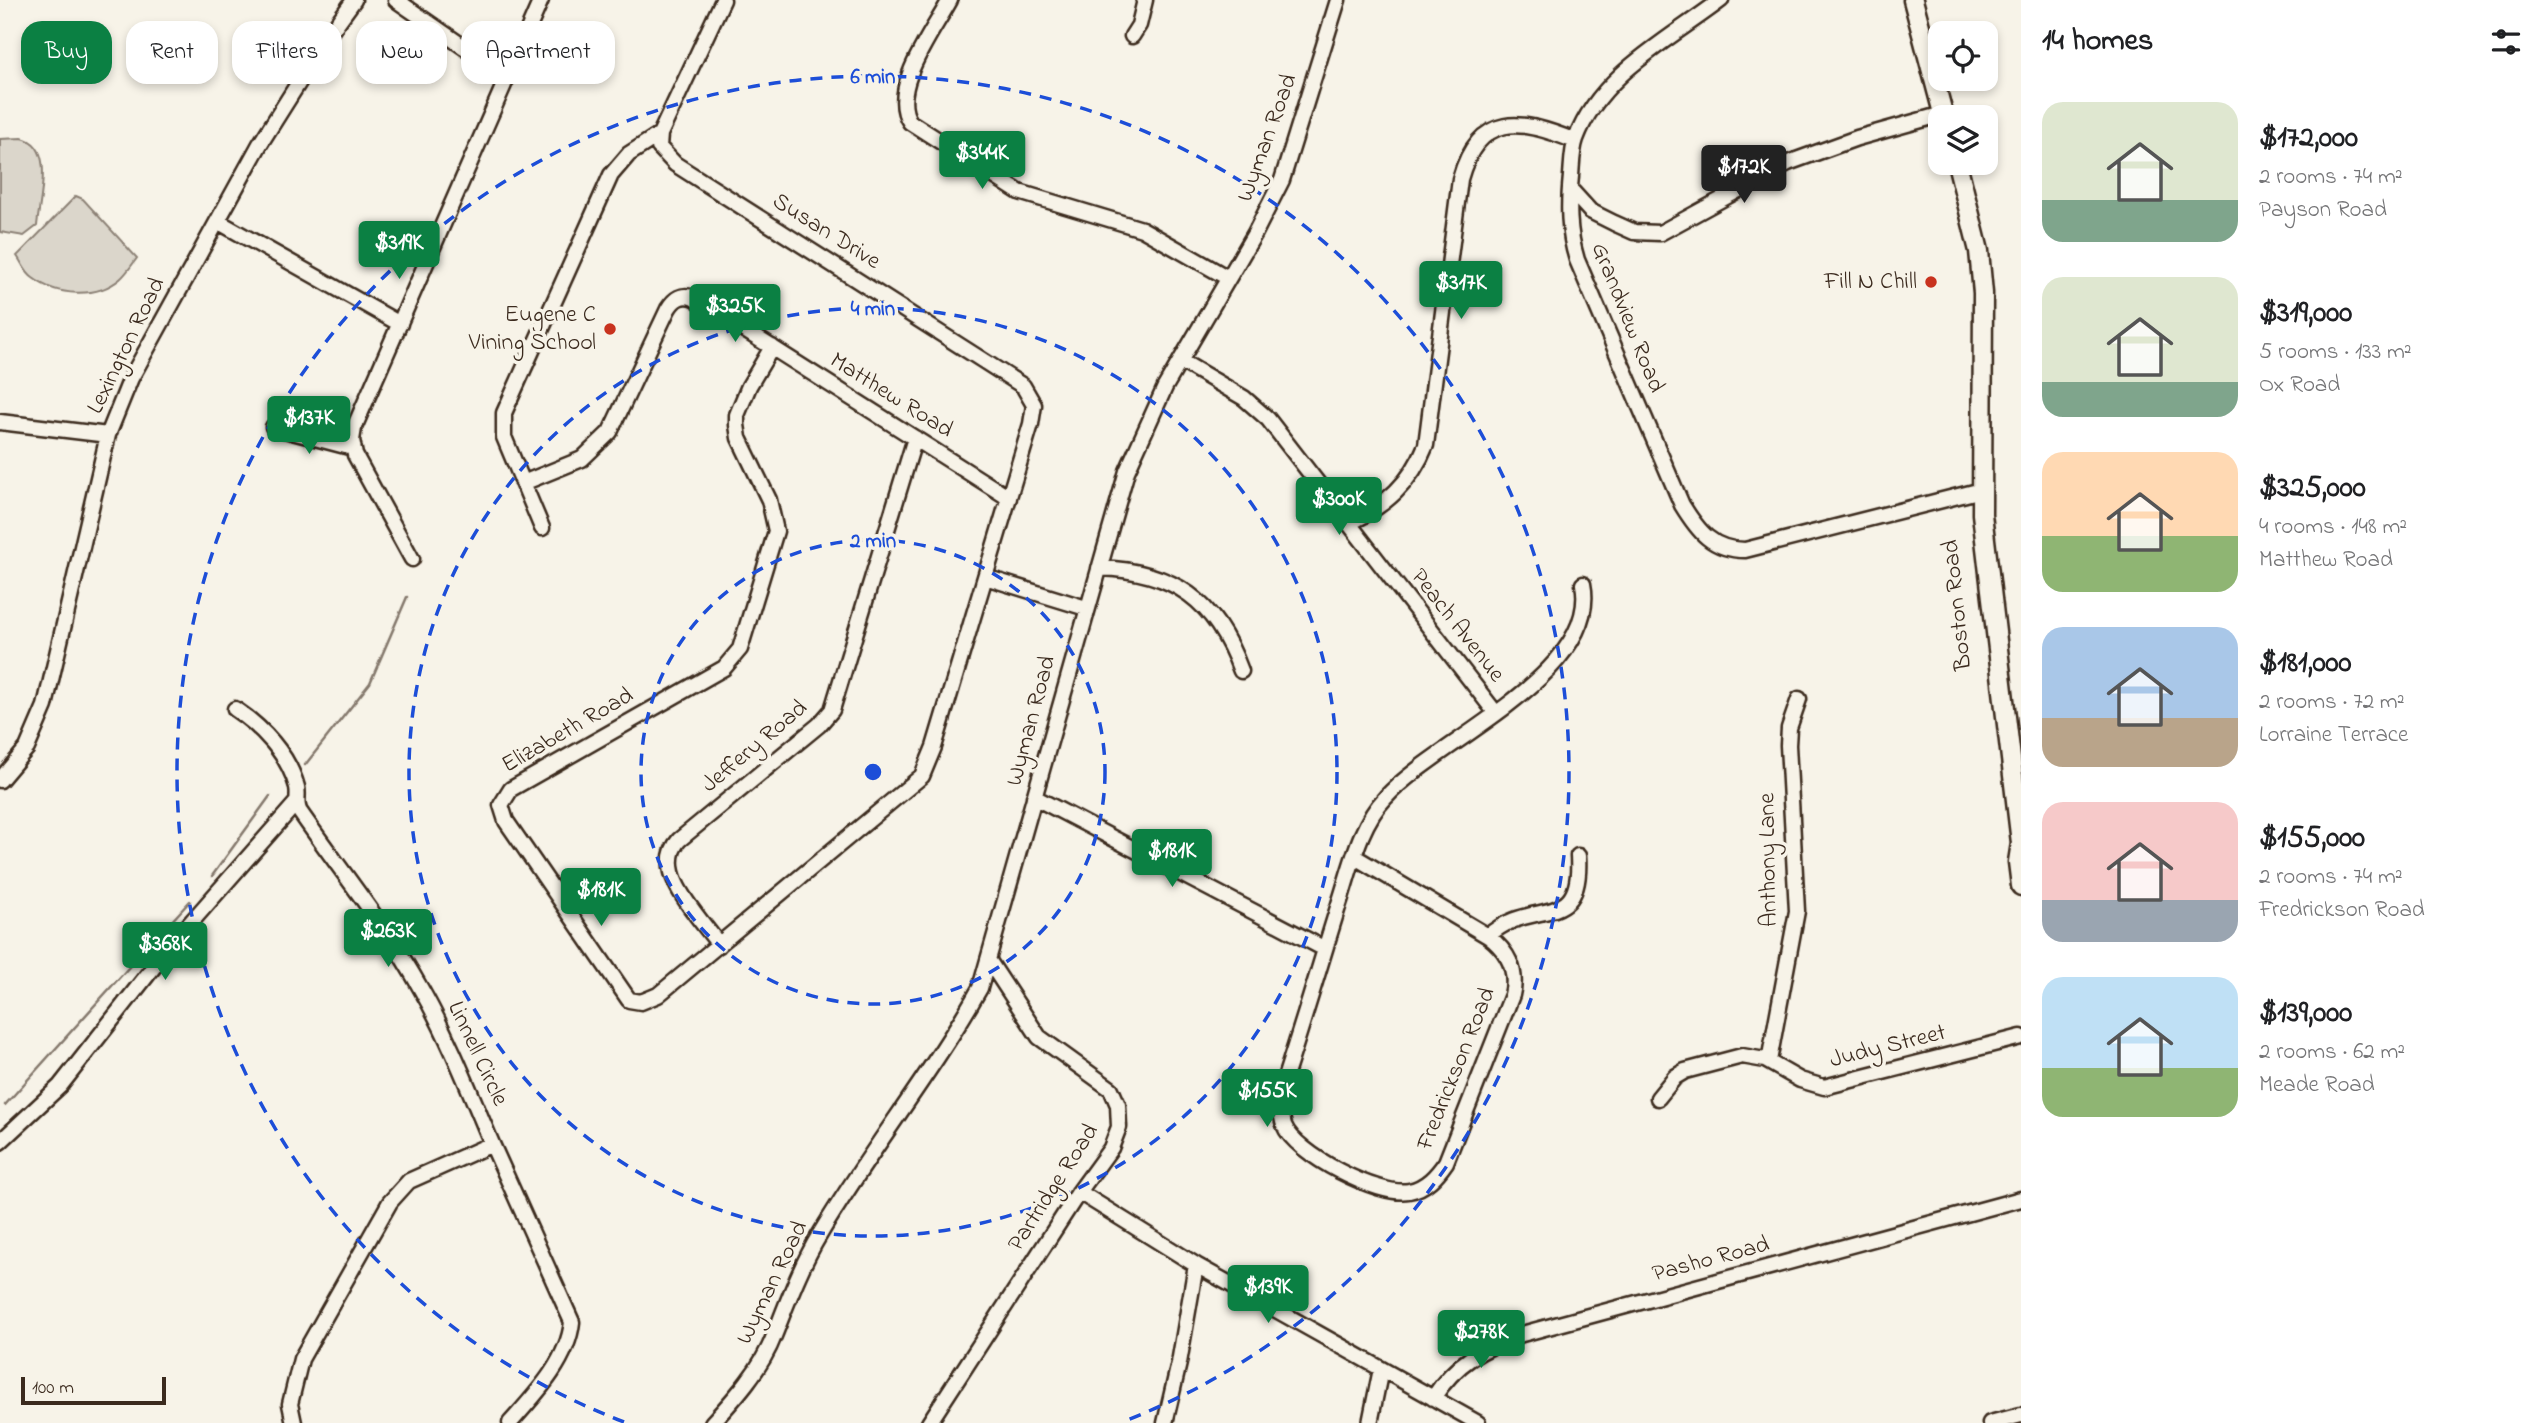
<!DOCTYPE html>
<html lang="en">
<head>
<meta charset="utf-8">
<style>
  :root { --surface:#fff; --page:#f2f2f2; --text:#202124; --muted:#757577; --accent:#0b8043 }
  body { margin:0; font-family:"Indie Flower",sans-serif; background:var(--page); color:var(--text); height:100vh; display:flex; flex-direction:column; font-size:26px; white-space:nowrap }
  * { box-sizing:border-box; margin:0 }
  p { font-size:23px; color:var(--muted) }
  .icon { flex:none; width:38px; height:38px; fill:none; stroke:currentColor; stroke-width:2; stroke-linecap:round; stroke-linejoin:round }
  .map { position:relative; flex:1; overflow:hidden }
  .sheet { display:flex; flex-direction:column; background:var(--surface); width:525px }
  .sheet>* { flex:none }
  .hud { position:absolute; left:21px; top:21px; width:665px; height:63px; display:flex; gap:14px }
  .fabs { position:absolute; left:1928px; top:21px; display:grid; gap:14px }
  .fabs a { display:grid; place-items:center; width:70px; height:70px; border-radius:14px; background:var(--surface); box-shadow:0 4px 10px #0003; font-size:35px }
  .scale { position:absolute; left:21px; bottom:18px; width:145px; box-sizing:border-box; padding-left:7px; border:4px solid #3b2a1e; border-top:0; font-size:19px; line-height:24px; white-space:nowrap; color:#3b2a1e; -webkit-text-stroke:5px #f7f3e8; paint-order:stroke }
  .price { position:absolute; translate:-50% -60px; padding:0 16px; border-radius:7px; background:var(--accent); color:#fff; font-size:23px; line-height:46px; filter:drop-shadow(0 2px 4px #0008) }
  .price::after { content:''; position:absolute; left:50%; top:42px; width:21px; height:16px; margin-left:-10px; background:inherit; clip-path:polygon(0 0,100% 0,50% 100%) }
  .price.selected { background:#222; color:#fff }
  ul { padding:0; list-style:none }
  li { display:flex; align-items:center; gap:21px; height:175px; padding:0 21px }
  li span { display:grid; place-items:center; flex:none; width:196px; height:140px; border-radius:21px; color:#555 }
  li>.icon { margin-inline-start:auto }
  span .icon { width:84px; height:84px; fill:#fffc; stroke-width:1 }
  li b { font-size:30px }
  h2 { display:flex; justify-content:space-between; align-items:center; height:84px; padding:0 21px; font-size:30px }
  .tag { padding:0 24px; border-radius:21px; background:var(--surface); box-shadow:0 4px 10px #0003; font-size:24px; line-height:63px }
  .tag.selected { background:var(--accent); color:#fff }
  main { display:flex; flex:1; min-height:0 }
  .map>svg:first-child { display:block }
  .green { fill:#dbd6cb; stroke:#8b8074; stroke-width:2 }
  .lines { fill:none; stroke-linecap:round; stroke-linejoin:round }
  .stream { stroke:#84786c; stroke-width:2.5 }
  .minor-casing { stroke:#3b2a1e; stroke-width:19 }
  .major-casing { stroke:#3b2a1e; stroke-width:23 }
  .minor { stroke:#f7f3e8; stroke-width:14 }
  .major { stroke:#f7f3e8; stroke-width:18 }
  .ring { fill:none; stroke:#1d4ed8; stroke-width:3.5; stroke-dasharray:12 9 }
  .poi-dot { fill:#c8321e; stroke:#f7f3e8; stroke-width:2.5 }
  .labels { text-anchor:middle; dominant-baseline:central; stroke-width:7; stroke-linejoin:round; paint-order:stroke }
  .street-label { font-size:24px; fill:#3b2a1e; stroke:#f7f3e8 }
  .poi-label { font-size:24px; fill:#3b2a1e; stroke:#f7f3e8; text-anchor:end }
  .centre { fill:#1d4ed8; stroke:#f7f3e8; stroke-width:3.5 }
  .ring-label { font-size:21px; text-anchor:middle; font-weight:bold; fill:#1d4ed8; stroke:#f7f3e8; stroke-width:7; stroke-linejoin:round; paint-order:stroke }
</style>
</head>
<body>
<main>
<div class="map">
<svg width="2021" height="1423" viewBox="0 0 2021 1423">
  <rect width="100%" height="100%" fill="#f7f3e8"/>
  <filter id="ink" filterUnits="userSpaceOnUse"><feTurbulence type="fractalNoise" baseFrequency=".0143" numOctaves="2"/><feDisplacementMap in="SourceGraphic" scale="14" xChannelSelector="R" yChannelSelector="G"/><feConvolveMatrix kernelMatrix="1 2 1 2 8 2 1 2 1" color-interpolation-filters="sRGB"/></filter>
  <g filter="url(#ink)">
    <path class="green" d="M22,138c34,8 17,62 15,88l-13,10 -24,-4v-93z
      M76,196l7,3 54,59c-5,7 -11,16 -17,21 -24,20 -63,17 -87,-1 -7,-4 -11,-15 -16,-22z"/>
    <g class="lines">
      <path class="stream" d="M305,765l65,-82 37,-86
        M212,876l58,-80
        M159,935l31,-34
        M5,1105l142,-158"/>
      <g class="minor-casing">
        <path id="minor" d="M396,0l78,54 35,17
          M950,0c-16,30 -62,90 -40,122l109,70 123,37 86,49
          M1721,0c-52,40 -121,74 -145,139 -4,11 -4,25 -5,37 -3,30 -3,55 6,84l105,245c16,26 30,45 63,45l229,-58
          M1132,36l7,-11 6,-25
          M660,134l-1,13 16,17 348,222 11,19 -3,19 -46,153
          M1570,189l20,22 24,12 20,9 26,1 128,-70 69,-25 86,-24
          M219,222l181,102
          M772,347l-23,39 -12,29v10l2,13 30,62 7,31 -36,118 -16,19 -213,121 -10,16 5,16 123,179 12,2 17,-7 264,-219 12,-29 51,-170 101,31
          M1181,361l63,37 24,21 227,293
          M0,422l108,13
          M273,427l80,21
          M523,483l59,-24 28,-27 58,-123c6,-10 14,-16 26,-11l315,200
          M1350,523c36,-18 61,-40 76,-78l34,-266c19,-68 61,-60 115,-38
          M542,528l-38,-91v-24l107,-238 18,-21 31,-20 63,-134
          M412,559l-57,-104 -3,-15 2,-12 187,-428
          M1099,568c76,3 116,32 142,103
          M235,709c27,18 53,45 62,78 2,9 -2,17 3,25 41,59 86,114 121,177 28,49 49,103 71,155
          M0,780l27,-32 18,-42 63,-271 23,-57 129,-234 70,-111 24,-33
          M1034,797l291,152
          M1355,857l133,79c20,15 30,35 24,59l-66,167c-9,13 -20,26 -37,29 -30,6 -114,-37 -125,-66 -4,-12 -3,-25 -2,-38 20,-61 38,-122 57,-183 12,-36 20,-79 47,-107 51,-56 215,-124 197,-213
          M1488,936c44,-40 95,-2 90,-80
          M719,945c-18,-27 -68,-73 -40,-105l140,-115 13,-15 83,-272
          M1769,1061l28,-150 -9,-166 1,-17 10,-29
          M1658,1098l17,-21 10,-6 57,-15 23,4 35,20 24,7 197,-50
          M0,1142l60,-56 111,-141 126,-143
          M1079,1192l117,73 282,158
          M1433,1398c23,-36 50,-50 89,-64l499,-135
          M294,1423l-4,-19 11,-45 89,-157 19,-21 83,-37 80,178c-4,39 -37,73 -62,101
          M712,1423c23,-25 50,-55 62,-87 14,-35 26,-69 46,-102 50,-84 112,-161 160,-246l147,-517 38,-84 90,-154 27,-53 56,-180
          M929,1423l150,-231 32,-44 8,-21 -1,-22 -7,-16 -72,-52 -50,-76
          M1165,1423l14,-60 17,-98
          M1370,1423l11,-54
          M1990,1423l31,-8"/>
      </g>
      <g class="major-casing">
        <path id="major" d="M1913,0l31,117
          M1957,163l22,88 4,42 -1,221 39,329 -3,19 3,24"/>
      </g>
      <use href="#minor" class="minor"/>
      <use href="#major" class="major"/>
    </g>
  </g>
  <g class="ring">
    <circle cx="873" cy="772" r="232"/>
    <circle cx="873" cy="772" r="464"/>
    <path d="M624 1422A696 696 0 1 1 1122 1422"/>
  </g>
  <g class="poi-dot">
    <circle cx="1931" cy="282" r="7"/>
    <circle cx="610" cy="329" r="7"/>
  </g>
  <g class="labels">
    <g class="street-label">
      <text transform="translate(1268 138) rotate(-70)">Wyman Road</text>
      <text transform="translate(826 232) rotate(32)">Susan Drive</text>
      <text transform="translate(1627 318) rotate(68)">Grandview Road</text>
      <text transform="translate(127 346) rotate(-64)">Lexington Road</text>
      <text transform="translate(891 396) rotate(32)">Matthew Road</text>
      <text transform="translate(1958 605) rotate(-96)">Boston Road</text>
      <text transform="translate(1457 626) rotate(52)">Peach Avenue</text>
      <text transform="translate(1032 721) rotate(-75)">Wyman Road</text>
      <text transform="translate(568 731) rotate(-30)">Elizabeth Road</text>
      <text transform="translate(755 747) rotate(-40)">Jeffery Road</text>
      <text transform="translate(1769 860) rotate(-91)">Anthony Lane</text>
      <text transform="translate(1888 1047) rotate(-14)">Judy Street</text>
      <text transform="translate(477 1054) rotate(65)">Linnell Circle</text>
      <text transform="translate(1457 1069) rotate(-68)">Fredrickson Road</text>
      <text transform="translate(1054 1188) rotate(-57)">Partridge Road</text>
      <text transform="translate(1711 1260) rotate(-15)">Pasho Road</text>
      <text transform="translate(773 1283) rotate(-64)">Wyman Road</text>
    </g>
    <g class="poi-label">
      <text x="1917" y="282">Fill N Chill</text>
      <text x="596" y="315">Eugene C<tspan x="596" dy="28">Vining School</tspan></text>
    </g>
  </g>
  <circle cx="873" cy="772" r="10" class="centre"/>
  <g class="ring-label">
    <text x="873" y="83">6 min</text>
    <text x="873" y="315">4 min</text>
    <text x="873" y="547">2 min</text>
  </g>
</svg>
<div class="fabs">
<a><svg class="icon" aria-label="locate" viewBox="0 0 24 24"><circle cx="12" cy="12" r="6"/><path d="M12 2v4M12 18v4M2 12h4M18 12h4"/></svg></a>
<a><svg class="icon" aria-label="layers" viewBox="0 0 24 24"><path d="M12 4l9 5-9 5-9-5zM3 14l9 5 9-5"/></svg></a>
</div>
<div class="scale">100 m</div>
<b class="price" style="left:982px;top:191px">$344K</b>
<b class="price selected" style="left:1744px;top:205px">$172K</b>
<b class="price" style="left:399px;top:281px">$319K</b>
<b class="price" style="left:1461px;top:321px">$317K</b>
<b class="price" style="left:735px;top:344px">$325K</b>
<b class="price" style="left:309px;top:456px">$137K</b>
<b class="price" style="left:1339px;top:537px">$300K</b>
<b class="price" style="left:1172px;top:889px">$181K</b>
<b class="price" style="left:601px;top:928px">$181K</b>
<b class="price" style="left:388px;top:969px">$263K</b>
<b class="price" style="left:165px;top:982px">$368K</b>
<b class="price" style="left:1267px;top:1129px">$155K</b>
<b class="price" style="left:1268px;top:1325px">$139K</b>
<b class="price" style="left:1481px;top:1370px">$278K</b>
<div class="hud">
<a class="tag selected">Buy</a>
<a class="tag">Rent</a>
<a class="tag">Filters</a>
<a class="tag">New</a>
<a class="tag">Apartment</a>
</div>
</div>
<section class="sheet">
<h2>14 homes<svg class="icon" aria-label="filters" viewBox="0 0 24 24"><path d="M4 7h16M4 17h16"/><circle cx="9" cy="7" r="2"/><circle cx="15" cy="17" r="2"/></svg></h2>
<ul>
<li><span style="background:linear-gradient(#dfe7d0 70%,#7fa58c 0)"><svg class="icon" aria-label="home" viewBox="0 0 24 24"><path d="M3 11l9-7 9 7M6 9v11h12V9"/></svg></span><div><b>$172,000</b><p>2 rooms · 74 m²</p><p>Payson Road</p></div></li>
<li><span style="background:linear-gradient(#dfe7d0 75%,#7fa58c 0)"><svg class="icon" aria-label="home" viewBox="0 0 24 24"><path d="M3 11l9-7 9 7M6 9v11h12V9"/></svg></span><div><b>$319,000</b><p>5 rooms · 133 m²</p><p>Ox Road</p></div></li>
<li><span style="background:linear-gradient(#ffd9b3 60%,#8fb573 0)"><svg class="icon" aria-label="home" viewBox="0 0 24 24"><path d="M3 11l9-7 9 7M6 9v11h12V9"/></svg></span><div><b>$325,000</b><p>4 rooms · 148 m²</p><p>Matthew Road</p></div></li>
<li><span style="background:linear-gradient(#a9c7e8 65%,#b9a48a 0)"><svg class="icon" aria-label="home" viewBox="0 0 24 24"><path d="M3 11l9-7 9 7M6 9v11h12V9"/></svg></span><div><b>$181,000</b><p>2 rooms · 72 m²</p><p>Lorraine Terrace</p></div></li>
<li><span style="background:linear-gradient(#f6c9c9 70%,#9aa5b1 0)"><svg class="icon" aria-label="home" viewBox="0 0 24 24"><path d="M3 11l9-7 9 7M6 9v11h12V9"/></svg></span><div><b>$155,000</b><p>2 rooms · 74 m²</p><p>Fredrickson Road</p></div></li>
<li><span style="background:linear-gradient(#bfe0f5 65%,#8fb573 0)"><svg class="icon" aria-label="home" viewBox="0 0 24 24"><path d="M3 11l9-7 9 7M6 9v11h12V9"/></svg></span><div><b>$139,000</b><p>2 rooms · 62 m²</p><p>Meade Road</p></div></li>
</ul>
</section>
</main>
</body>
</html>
